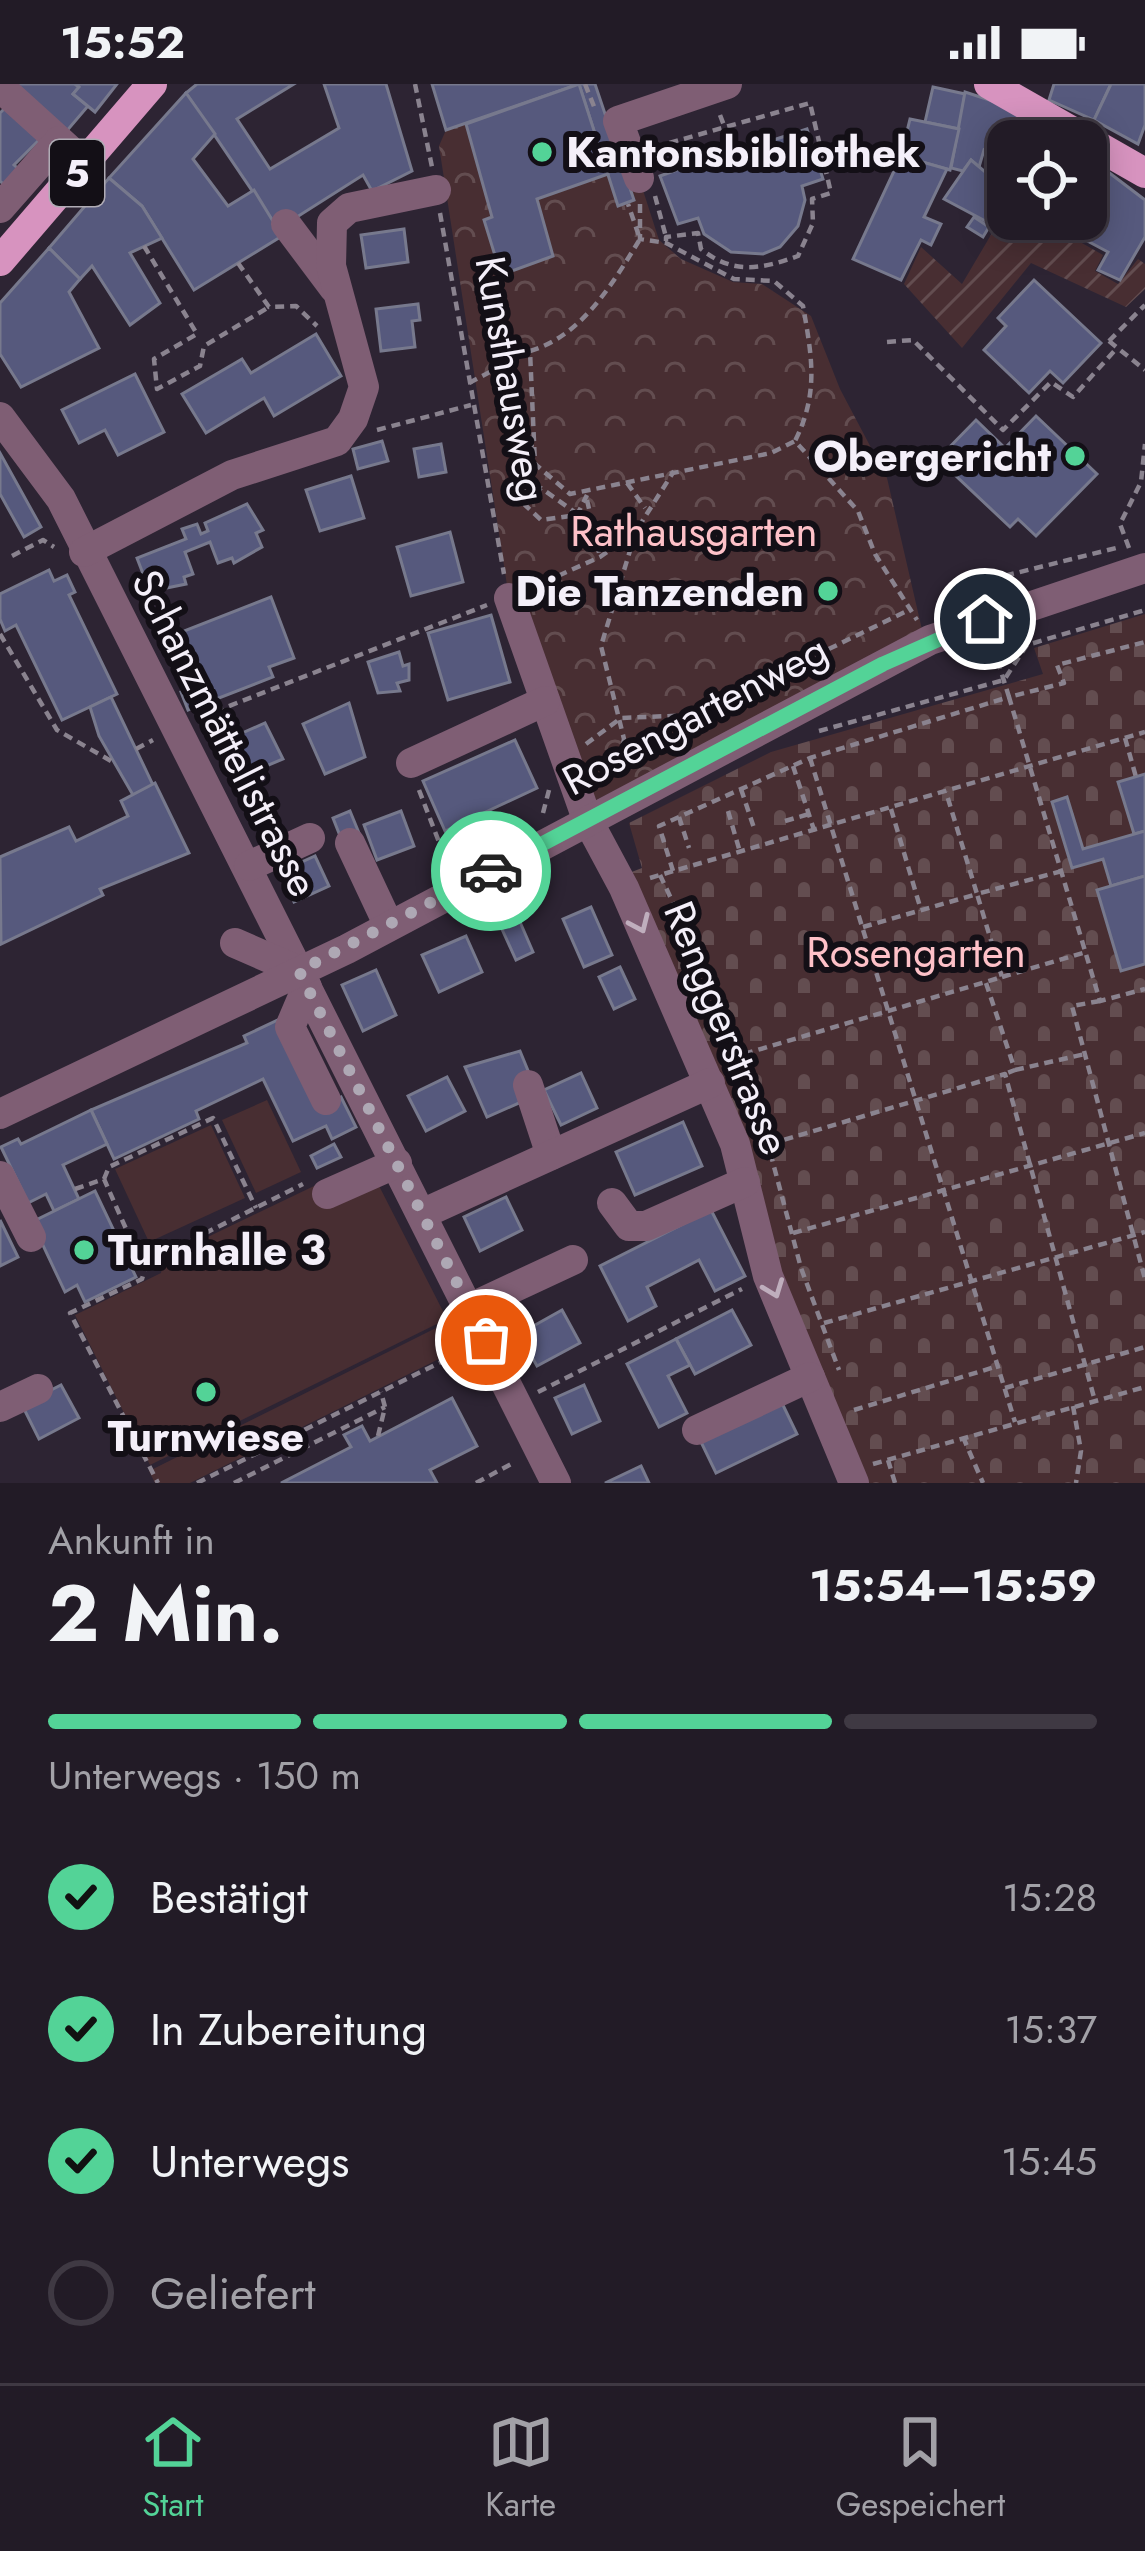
<!DOCTYPE html>
<html lang="de">
<head>
<meta charset="utf-8">
<style>
  :root { --surface:#221b26; --page:#2e2832; --text:#f1f3f6; --muted:#a2a1a7; --line:#3f3943; --accent:#53d397 }
  body { margin:0; font-family:Jost,sans-serif; background:var(--page); color:var(--text); height:100vh; display:flex; flex-direction:column; font-size:45px; white-space:nowrap }
  * { box-sizing:border-box; margin:0 }
  p { font-size:39px; color:var(--muted) }
  .icon { flex:none; width:66px; height:66px; fill:none; stroke:currentColor; stroke-width:2; stroke-linecap:round; stroke-linejoin:round }
  .map { position:relative; height:1399px; overflow:hidden }
  .panel { display:flex; flex-direction:column; background:var(--surface); flex:1 }
  .panel>* { flex:none }
  .tools { position:absolute; left:987px; top:36px; display:grid; gap:24px }
  .tools a { display:grid; place-items:center; width:120px; height:120px; border-radius:24px; background:var(--surface); box-shadow:0 6px 30px #0003,0 0 0 3px var(--line); font-size:60px }
  .pin { position:absolute; display:grid; place-items:center; width:102px; height:102px; color:#fff; margin:-51px; border:6px solid #fff; border-radius:50%; box-shadow:0 3px 12px #0007 }
  .courier { position:absolute; display:grid; place-items:center; width:120px; height:120px; margin:-60px; border:9px solid #53d397; border-radius:50%; background:#fff; color:#222; box-shadow:0 3px 15px #0007 }
  .headline em { font-style:normal; font-weight:700 }
  .headline div { display:flex; flex-direction:column-reverse }
  .headline { display:flex; align-items:center; justify-content:space-between; height:204px; padding:0 48px }
  h1 { font-size:78px; font-weight:700; line-height:90px }
  .bar { display:grid; grid-template-columns:repeat(4,1fr); gap:18px 12px; align-content:center; height:144px; padding:0 48px }
  .bar i { height:15px; border-radius:9px; background:var(--line) }
  .bar .on { background:var(--accent) }
  .bar p { grid-column:span 4 }
  ol { padding:0 48px; list-style:none }
  li { display:flex; align-items:center; gap:36px; height:132px }
  li p { margin-inline-start:auto }
  li .icon { padding:12px; border-radius:50%; background:var(--accent); color:#111; stroke-width:4 }
  li:last-child { color:var(--muted) }
  li i { width:66px; height:66px; border:6px solid var(--line); border-radius:50% }
  .status { display:flex; justify-content:space-between; align-items:center; height:84px; padding:0 60px; background:var(--surface); direction:ltr }
  .status svg { height:33px; fill:currentColor }
  .menu { display:flex; justify-content:space-around; align-items:center; height:168px; border-top:3px solid var(--line); background:var(--surface); font-size:33px; color:var(--muted) }
  .menu a { display:grid; justify-items:center; gap:6px }
  .menu .on { color:var(--accent) }
  .map>svg:first-child { display:block }
  .cemetery { fill:url(#cemetery-stones) }
  .park { fill:url(#park-crowns) }
  .garden { fill:url(#garden-furrows) }
  .pitch { fill:#482e32 }
  .building { fill:#56597d; stroke:#77798d; stroke-width:3 }
  .lines { fill:none; stroke-linecap:round; stroke-linejoin:round }
  .path { stroke:#8a838f; stroke-width:4.5; stroke-dasharray:9 6; stroke-linecap:butt }
  .minor { stroke:#7f5e74; stroke-width:30 }
  .major { stroke:#d793bf; stroke-width:30 }
  .oneway { stroke:#bfaebd }
  .done { stroke:#aea8b4; stroke-width:12; stroke-dasharray:0 21.6 }
  .route { stroke:#53d397; stroke-width:15 }
  .poi-dot { fill:#53d397; stroke:#130f16; stroke-width:4.5 }
  .labels { text-anchor:middle; dominant-baseline:central; stroke-width:12; stroke-linejoin:round; paint-order:stroke }
  .shield { fill:#130f16; stroke:#b0acb5; stroke-width:3 }
  .shield-label { font-size:39px; font-weight:bold; fill:#f4eff9 }
  .poi-label { font-size:42px; font-weight:bold; fill:#f4eff9; stroke:#130f16; text-anchor:start }
  .street-label { font-size:42px; fill:#f4eff9; stroke:#130f16 }
  .park-label { font-size:42px; fill:#fec1c8; stroke:#130f16 }
</style>
</head>
<body>
<div class="status"><b>15:52</b><svg viewBox="0 0 49 12"><path d="M0 12V9h3v3zM5 12V6h3v6zM10 12V3h3v9zM15 12V0h3v12zM26 1h20v11H26zM47 4h2v5h-2z"/></svg></div>
<div class="map">
<svg width="1145" height="1399" viewBox="0 0 1145 1399">
  <defs>
    <pattern id="cemetery-stones" width="16" height="16" patternUnits="userSpaceOnUse" patternTransform="scale(3)"><rect width="16" height="16" fill="#482e32"/><path d="M2 7V4a2 2 0 0 1 4 0v3zM10 15v-3a2 2 0 0 1 4 0v3z" fill="#634d50"/></pattern>
    <pattern id="park-crowns" width="20" height="18" patternUnits="userSpaceOnUse" patternTransform="scale(3)"><rect width="20" height="18" fill="#482e32"/><path d="M2 6a3 3 0 1 1 6 0M12 15a3 3 0 1 1 6 0" fill="none" stroke="#634d50"/></pattern>
    <pattern id="garden-furrows" width="10" height="10" patternUnits="userSpaceOnUse" patternTransform="scale(3)"><rect width="10" height="10" fill="#482e32"/><path d="M-1 1l2-2M0 10L10 0M9 11l2-2" fill="none" stroke="#634d50"/></pattern>
  </defs>
  <rect width="100%" height="100%" fill="#2d2433"/>
  <!-- cemetery -->
  <path class="cemetery" d="M1145,530v869h-285l-231,-610 13,-5 -13,-45 142,-71 272,-78 -9,-26z"/>
  <!-- park -->
  <path class="park" d="M466,40l26,93 -8,3 124,-46 31,4 20,62 22,19 52,23 29,2 49,32 29,73 47,89 36,156 -335,170 -79,-206 -70,-452 7,-16z"/>
  <!-- garden -->
  <path class="garden" d="M1008,122v13l54,1 4,14 37,21 -8,16 23,13 20,-25 7,5v25l-19,18 -95,-44 -69,85 -58,-64 17,-37 41,37z"/>
  <!-- pitch -->
  <g class="pitch">
    <path d="M267,1016l34,72 -45,21 -34,-73z"/>
    <path d="M211,1041l34,73 -96,44 -34,-73z"/>
    <path d="M375,1094l72,141 -297,146 -75,-150 86,-42 3,-15 150,-72 7,15z"/>
    <path d="M448,1238l13,26 -271,135h-35l-6,-12z"/>
  </g>
  <!-- building -->
  <g class="building">
    <path d="M5,0h70l4,3 -6,7 15,12 -23,27z"/>
    <path d="M75,0h42l-22,28 -22,-18 6,-7z"/>
    <path d="M197,0h97l-57,35 33,50 69,-41 -15,-44h62l26,87 -40,20 -9,-16 -85,54 -92,-136z"/>
    <path d="M432,0h163l39,116 -16,6 -39,-122 -133,46z"/>
    <path d="M579,0l29,90 -71,25 16,57 -52,19 -17,-55 8,-3 -26,-93z"/>
    <path d="M1054,0h57l-17,36 -45,-20z"/>
    <path d="M1111,0h34v41l-7,19 -44,-24z"/>
    <path d="M933,3l32,7 -6,35 -34,-7z"/>
    <path d="M965,8l46,15 24,16 -9,18h-18v21l-24,-12 -5,17 -8,-7 -8,11 -12,-3z"/>
    <path d="M186,9l29,41 -22,25 35,47 26,-16 28,46 -88,54 -52,-84 -33,-28z"/>
    <path d="M8,21l34,32 -28,28 9,8 -14,16 -9,-8v-68z"/>
    <path d="M910,35l49,10 -9,41 -49,-14z"/>
    <path d="M1035,39l26,18h-35z"/>
    <path d="M807,45l16,50 -21,7 3,14 -7,26 -18,21 -17,7 -32,-2 -27,-18 -6,-16 -20,6 -18,-48 100,-36 1,4z"/>
    <path d="M901,72l46,13 -23,48 17,7 -10,21 -10,-5 -20,40 -48,-21z"/>
    <path d="M996,75l8,2 -14,13 18,8v14l-17,28 -47,-25 27,-39 13,11z"/>
    <path d="M1099,81l46,35v37l-25,43 -22,-10 10,-18 -41,-22 5,-11h14v-28z"/>
    <path d="M109,94l33,28 20,32 -32,15 30,50 -30,22 -38,-59 -12,13 -31,-31z"/>
    <path d="M974,133l15,10 -6,10 -16,-10z"/>
    <path d="M404,145l4,33 -42,6 -5,-33z"/>
    <path d="M49,164l31,31 -11,13 30,56 -78,39 -21,-33v-51z"/>
    <path d="M1034,196l67,63 -38,40 -13,-12 -21,22 -45,-43 22,-24 -8,-8z"/>
    <path d="M418,220l2,16 -8,1 3,26 -34,4 -5,-42z"/>
    <path d="M316,250l25,42 -67,40 -10,-18 -58,35 -24,-39 60,-35 9,14z"/>
    <path d="M135,290l29,58 -46,23 -13,-25 -26,13 -17,-33z"/>
    <path d="M1036,332l61,58 -61,62 -18,-17 -8,8 -72,-68 38,-39 29,28z"/>
    <path d="M382,357l6,20 -30,8 -5,-20z"/>
    <path d="M441,360l5,28 -27,5 -5,-28z"/>
    <path d="M0,369l41,74 -17,10 -24,-43z"/>
    <path d="M351,392l13,42 -44,13 -14,-41z"/>
    <path d="M247,420l16,26 -7,3 6,14 -28,16 -2,-5 -14,5 -8,-21 -25,10 8,22 -9,3 2,7 -49,10 -4,-10 12,-5 -8,-21 49,-19 -4,-10 15,-5 4,10 7,-3 -3,-8z"/>
    <path d="M450,448l13,50 -52,14 -14,-49z"/>
    <path d="M49,486l5,11 13,-6 8,17 -6,3 48,99 -55,26 -46,-95 -11,6 -5,-12v-25z"/>
    <path d="M271,513l23,61 -25,9 4,10 -85,33 -7,-18 6,-2 -21,-52z"/>
    <path d="M491,531l19,67 -62,18 -20,-67z"/>
    <path d="M399,568l4,14 6,-2v16l-12,3 3,8 -22,2 -10,-31z"/>
    <path d="M111,613l42,88 -20,10 -34,-59 -9,-29z"/>
    <path d="M349,619l16,54 -40,17 -22,-50z"/>
    <path d="M265,639l18,36 -36,15 -16,-36z"/>
    <path d="M515,656l22,48 -92,43 -22,-50z"/>
    <path d="M1145,690v57l-11,3 -16,-52z"/>
    <path d="M155,699l34,70 -89,36 3,6 -102,49 -1,-87 69,-30 7,14 52,-25 -7,-15z"/>
    <path d="M1067,713l16,52 62,-18v45l-34,10 -8,-27 -31,9 -20,-66z"/>
    <path d="M350,727l9,22 -17,8 -9,-23z"/>
    <path d="M401,727l13,35 -37,14 -13,-35z"/>
    <path d="M315,772l14,30 -35,16 -14,-30z"/>
    <path d="M1145,792v88l-24,7 -24,-81z"/>
    <path d="M591,823l21,48 -28,12 -21,-48z"/>
    <path d="M514,824l19,44 -17,8 -20,-44z"/>
    <path d="M466,852l16,36 -43,20 -17,-37z"/>
    <path d="M620,883l15,32 -21,10 -15,-32z"/>
    <path d="M376,886l20,45 -33,16 -21,-46z"/>
    <path d="M282,934l42,87 17,-8 15,30 -24,12 -6,-13 -33,15 -30,-62 -67,32 3,8 -85,40 -23,-49 156,-67 -3,-7z"/>
    <path d="M520,967l11,27 -5,22 -39,17 -22,-50z"/>
    <path d="M581,989l16,35 -36,17 -17,-35z"/>
    <path d="M447,993l18,34 -39,20 -18,-35z"/>
    <path d="M91,1026l16,34 -44,21 16,34 -25,12 -8,-17 -18,9 -27,-56 17,-8 3,5z"/>
    <path d="M683,1038l19,44 -67,29 -19,-43z"/>
    <path d="M334,1060l7,13 -24,11 -6,-12z"/>
    <path d="M95,1107l41,86 -51,25 -8,-17 -12,7 -33,-70z"/>
    <path d="M506,1113l16,33 -42,21 -16,-34z"/>
    <path d="M711,1126l34,66 -30,15 -16,-31 -52,27 9,19 -28,15 -28,-55z"/>
    <path d="M0,1136l18,37 -18,9z"/>
    <path d="M562,1226l18,33 -43,23 -18,-32z"/>
    <path d="M732,1226l19,35 -56,29 -19,-35z"/>
    <path d="M676,1255l14,26 -22,11 19,37 -28,14 -32,-63z"/>
    <path d="M61,1301l18,33 -40,21 -17,-34z"/>
    <path d="M584,1301l16,36 -28,13 -17,-36z"/>
    <path d="M452,1314l25,48 -47,24 7,13h-156l70,-36 -7,-12 18,-9 8,15z"/>
    <path d="M781,1317l16,33 -81,39 -16,-33z"/>
    <path d="M641,1382l8,17h-44z"/>
  </g>
  <g class="lines">
    <!-- path -->
    <g class="path">
      <path d="M415,0l17,83"/>
      <path d="M585,0l10,25"/>
      <path d="M720,31l13,34"/>
      <path d="M655,63l155,-44 21,90 -19,6 1,24 -15,33c-36,13 -65,19 -97,-7l-3,-16 -32,4v6"/>
      <path d="M655,112l11,41"/>
      <path d="M640,120v35l26,4 68,36 40,2 29,25c9,51 16,87 -8,135l63,70 17,43 42,66"/>
      <path d="M440,129l64,361"/>
      <path d="M144,162l53,88 -43,25 3,30 43,-23 4,-20 65,-39"/>
      <path d="M238,179l31,44 27,-1 21,20"/>
      <path d="M1109,257l36,-36"/>
      <path d="M1109,257l36,29"/>
      <path d="M887,258l26,-2 90,90 48,-48 22,15 43,-48"/>
      <path d="M530,267c52,-15 83,-68 110,-112l-12,-35"/>
      <path d="M469,299l61,-32 5,113 35,30 201,-41 24,-12"/>
      <path d="M377,346l94,-25"/>
      <path d="M532,360l-10,34 3,27 16,15 36,-5 10,-20"/>
      <path d="M627,399l18,25"/>
      <path d="M587,416l13,57"/>
      <path d="M525,421l16,-17 35,25"/>
      <path d="M1129,464l-9,-24 21,-42 4,-38"/>
      <path d="M12,472l31,-16 11,7"/>
      <path d="M531,504l69,-31 36,-26"/>
      <path d="M983,510l13,-16 120,-30"/>
      <path d="M0,550l57,96 54,31"/>
      <path d="M993,562l16,51 55,-14 -7,-18 88,-23"/>
      <path d="M201,633l286,-112"/>
      <path d="M819,647l185,-51 23,-35 118,-35"/>
      <path d="M1125,654l11,39"/>
      <path d="M586,660l35,-26 99,-4 39,-31 150,-73"/>
      <path d="M136,665l17,-9"/>
      <path d="M810,674l205,664"/>
      <path d="M793,682l22,67"/>
      <path d="M618,689l6,-34 -23,-93 35,-115 38,-60"/>
      <path d="M741,705l13,39"/>
      <path d="M419,706l30,78"/>
      <path d="M891,725l30,101"/>
      <path d="M728,727l12,41"/>
      <path d="M543,729l6,-23"/>
      <path d="M679,733l10,31"/>
      <path d="M785,737l24,-7"/>
      <path d="M443,759l28,-14 21,10"/>
      <path d="M673,787l-14,-45 151,-68 199,-61 91,304 45,-12"/>
      <path d="M660,791l84,179 57,214 38,102"/>
      <path d="M650,794l495,-146"/>
      <path d="M863,843l114,-33 -31,-102"/>
      <path d="M1002,893l84,-25"/>
      <path d="M986,899l29,87 -10,4"/>
      <path d="M1100,917l-28,5 73,273"/>
      <path d="M744,970l258,-77 -25,-83 85,-23"/>
      <path d="M1015,986l70,-16"/>
      <path d="M770,1060l235,-70 90,327"/>
      <path d="M104,1095l5,-12 104,-49 43,90"/>
      <path d="M75,1105l29,-10 38,86 161,-81"/>
      <path d="M793,1149l352,-100"/>
      <path d="M147,1178l-5,17 -72,34 88,170"/>
      <path d="M824,1239l321,-91"/>
      <path d="M1005,1304l140,-41"/>
      <path d="M538,1308l204,-103"/>
      <path d="M1073,1322l8,45 -5,32"/>
      <path d="M854,1326l144,-44"/>
      <path d="M378,1352l7,-29 -4,-15"/>
      <path d="M963,1353l20,46"/>
      <path d="M888,1376l7,23"/>
      <path d="M873,1380l272,-77"/>
      <path d="M197,1399l264,-131"/>
      <path d="M234,1399l151,-76"/>
      <path d="M476,1399l37,-20"/>
    </g>
    <!-- minor -->
    <g class="minor">
      <path d="M0,3l85,77"/>
      <path d="M639,94l-21,-57 109,-37"/>
      <path d="M0,124l59,-67"/>
      <path d="M286,140l48,64"/>
      <path d="M0,333l61,82 495,984"/>
      <path d="M84,468l148,-77 105,-34 16,-22 11,-32 -33,-121 1,-43 17,-15 87,-18"/>
      <path d="M509,514l78,221 37,69 111,256 33,132 86,207"/>
      <path d="M411,679l134,-62"/>
      <path d="M350,759l39,83"/>
      <path d="M249,782l61,-28"/>
      <path d="M235,859l64,28"/>
      <path d="M307,903l-17,40 36,73"/>
      <path d="M528,1001l23,70"/>
      <path d="M0,1030l347,-165 583,-309 215,-72"/>
      <path d="M0,1092l31,61"/>
      <path d="M327,1110l70,-31"/>
      <path d="M612,1119l17,23h17l99,-44"/>
      <path d="M422,1130l288,-131"/>
      <path d="M470,1224l103,-48"/>
      <path d="M0,1323l38,-18"/>
      <path d="M697,1346l113,-53"/>
    </g>
    <!-- major -->
    <g class="major">
      <path d="M989,0l156,89"/>
      <path d="M0,177l152,-177"/>
    </g>
  </g>
  <!-- one-way arrows -->
  <defs><path id="oneway-chevron" d="M-2-3.5L2.5 0L-2 3.5" fill="none" stroke-width="1.6" stroke-linecap="round" stroke-linejoin="round" transform="scale(3)"/></defs>
  <g class="oneway">
    <use href="#oneway-chevron" transform="translate(640 840) rotate(66)"/>
    <use href="#oneway-chevron" transform="translate(774 1205) rotate(69)"/>
  </g>
  <g class="lines">
    <!-- done -->
    <path class="done" d="M486,1256l-187,-369 192,-100"/>
    <!-- route -->
    <path class="route" d="M491,787l392,-207 102,-45"/>
  </g>
  <!-- markers -->
  <g class="poi-dot">
    <circle cx="542" cy="68" r="12"/>
    <circle cx="1075" cy="372" r="12"/>
    <circle cx="828" cy="507" r="12"/>
    <circle cx="84" cy="1166" r="12"/>
    <circle cx="206" cy="1308" r="12"/>
  </g>
  <g class="labels">
    <!-- shield labels -->
    <rect class="shield" x="50" y="56" width="54" height="66" rx="9"/>
    <g class="shield-label">
      <text x="77" y="89">5</text>
    </g>
    <!-- poi labels -->
    <g class="poi-label">
      <text x="566" y="68">Kantonsbibliothek</text>
      <text x="1051" y="372" text-anchor="end">Obergericht</text>
      <text x="804" y="507" text-anchor="end">Die Tanzenden</text>
      <text x="108" y="1166">Turnhalle 3</text>
      <text x="206" y="1352" text-anchor="middle">Turnwiese</text>
    </g>
    <!-- street labels -->
    <g class="street-label">
      <text transform="translate(511 295) rotate(80)">Kunsthausweg</text>
      <text transform="translate(695 631) rotate(-28)">Rosengartenweg</text>
      <text transform="translate(225 649) rotate(63)">Schanzmättelistrasse</text>
      <text transform="translate(727 944) rotate(68)">Renggerstrasse</text>
    </g>
    <!-- park labels -->
    <g class="park-label">
      <text x="694" y="447">Rathausgarten</text>
      <text x="916" y="868">Rosengarten</text>
    </g>
  </g>
</svg>
<div class="tools">
<a><svg class="icon" aria-label="locate" viewBox="0 0 24 24"><circle cx="12" cy="12" r="6"/><path d="M12 2v4M12 18v4M2 12h4M18 12h4"/></svg></a>
</div>
<div class="pin" style="left:486px;top:1256px;background:#ea580c"><svg class="icon" aria-label="bag" viewBox="0 0 24 24"><path d="M5 8h14l-1 12H6zM9 8a3 3 0 0 1 6 0"/></svg></div>
<div class="pin" style="left:985px;top:535px;background:#1f2937"><svg class="icon" aria-label="home" viewBox="0 0 24 24"><path d="M3 11l9-7 9 7M6 9v11h12V9"/></svg></div>
<div class="courier" style="left:491px;top:787px"><svg class="icon" aria-label="car" viewBox="0 0 24 24"><path d="M5 17H2v-5l4-1 3-4h7l3 4 3 1v5h-3M9 17h6M6 11h13"/><circle cx="7" cy="17" r="2"/><circle cx="17" cy="17" r="2"/></svg></div>
</div>
<section class="panel">
<div class="headline"><div><h1>2 Min.</h1><p>Ankunft in</p></div><em>15:54–15:59</em></div>
<div class="bar"><i class="on"></i><i class="on"></i><i class="on"></i><i></i><p>Unterwegs · 150 m</p></div>
<ol>
<li><svg class="icon" aria-label="check" viewBox="0 0 24 24"><path d="M5 12l5 5 9-10"/></svg>Bestätigt<p>15:28</p></li>
<li><svg class="icon" aria-label="check" viewBox="0 0 24 24"><path d="M5 12l5 5 9-10"/></svg>In Zubereitung<p>15:37</p></li>
<li><svg class="icon" aria-label="check" viewBox="0 0 24 24"><path d="M5 12l5 5 9-10"/></svg>Unterwegs<p>15:45</p></li>
<li><i></i>Geliefert</li>
</ol>
</section>
<nav class="menu">
<a class="on"><svg class="icon" aria-label="home" viewBox="0 0 24 24"><path d="M3 11l9-7 9 7M6 9v11h12V9"/></svg>Start</a>
<a><svg class="icon" aria-label="map" viewBox="0 0 24 24"><path d="M3 6l6-2 6 2 6-2v14l-6 2-6-2-6 2zM9 4v14M15 6v14"/></svg>Karte</a>
<a><svg class="icon" aria-label="saved" viewBox="0 0 24 24"><path d="M7 4h10v16l-5-4-5 4z"/></svg>Gespeichert</a>
</nav>
</body>
</html>
